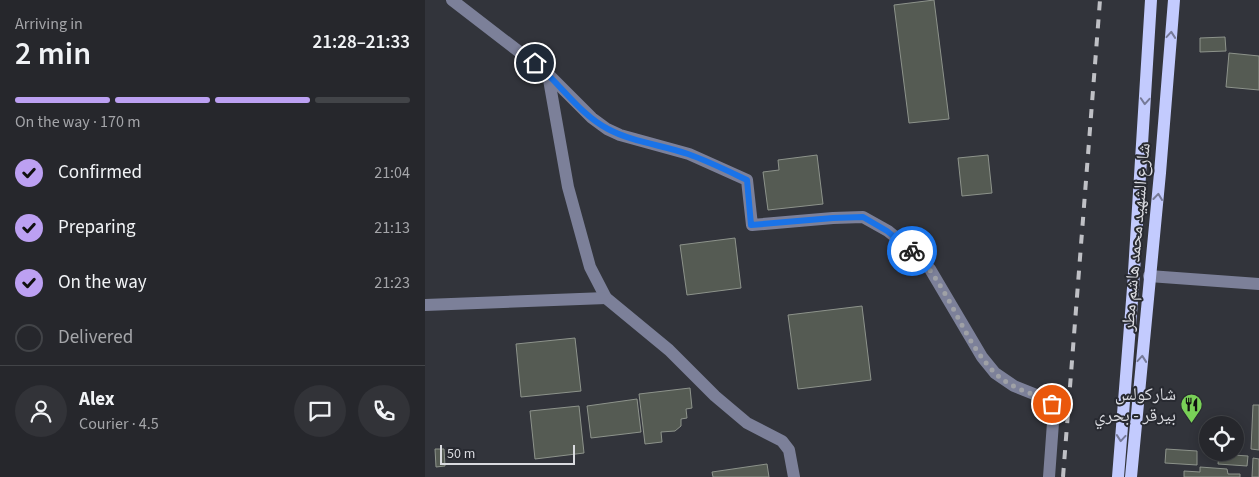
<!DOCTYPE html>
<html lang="en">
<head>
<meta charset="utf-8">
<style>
  :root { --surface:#26272c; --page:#323338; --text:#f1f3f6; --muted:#a4a5a9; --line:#424448; --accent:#bca0f2 }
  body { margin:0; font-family:"Source Sans 3","Noto Naskh Arabic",sans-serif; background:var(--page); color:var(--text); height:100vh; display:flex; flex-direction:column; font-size:19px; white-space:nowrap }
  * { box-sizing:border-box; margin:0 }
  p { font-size:16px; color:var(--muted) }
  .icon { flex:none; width:28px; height:28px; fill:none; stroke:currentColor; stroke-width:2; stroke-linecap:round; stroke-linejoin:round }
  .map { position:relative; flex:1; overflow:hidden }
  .side { display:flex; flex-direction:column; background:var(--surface); width:425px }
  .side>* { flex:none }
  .controls { position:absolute; left:774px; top:416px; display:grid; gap:10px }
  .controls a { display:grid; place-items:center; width:45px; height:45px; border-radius:50%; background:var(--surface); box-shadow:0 2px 12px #0003,0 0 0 1px var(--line); font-size:25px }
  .scale { position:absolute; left:15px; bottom:12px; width:135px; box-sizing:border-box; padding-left:5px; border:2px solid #dadbe0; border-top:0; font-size:14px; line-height:18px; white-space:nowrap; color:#dadbe0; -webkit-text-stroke:4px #282a31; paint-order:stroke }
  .pin { position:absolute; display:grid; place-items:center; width:42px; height:42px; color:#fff; margin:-21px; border:2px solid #fff; border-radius:50%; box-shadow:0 1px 5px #0007 }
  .courier { position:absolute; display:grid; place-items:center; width:50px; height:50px; margin:-25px; border:4px solid #1a73e8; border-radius:50%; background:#fff; color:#222; box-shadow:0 1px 6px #0007 }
  .headline em { font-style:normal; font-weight:600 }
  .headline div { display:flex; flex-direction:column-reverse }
  .headline { display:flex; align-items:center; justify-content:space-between; height:85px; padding:0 15px }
  h1 { font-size:32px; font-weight:600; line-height:38px }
  .bar { display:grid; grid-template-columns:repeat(4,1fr); gap:8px 5px; align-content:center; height:60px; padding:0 15px }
  .bar i { height:6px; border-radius:4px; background:var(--line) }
  .bar .on { background:var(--accent) }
  .bar p { grid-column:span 4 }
  .line { display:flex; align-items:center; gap:12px; padding:0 15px; border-top:1px solid var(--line) }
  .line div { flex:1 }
  .round { display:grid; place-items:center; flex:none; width:52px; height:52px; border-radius:26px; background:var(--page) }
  ol { padding:0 15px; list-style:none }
  li { display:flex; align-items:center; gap:15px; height:55px }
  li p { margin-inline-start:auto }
  li .icon { padding:5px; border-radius:50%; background:var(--accent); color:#111; stroke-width:4 }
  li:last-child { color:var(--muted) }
  li i { width:28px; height:28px; border:2px solid var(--line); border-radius:50% }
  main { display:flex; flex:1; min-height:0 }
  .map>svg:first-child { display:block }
  .building { fill:#555b53; stroke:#8d938b }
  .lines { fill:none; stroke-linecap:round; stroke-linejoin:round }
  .minor { stroke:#7c8099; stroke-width:12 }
  .major { stroke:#c3cbfe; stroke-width:12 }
  .rail { stroke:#bfc0c5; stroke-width:4; stroke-dasharray:9 9; stroke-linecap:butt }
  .oneway { stroke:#767a98 }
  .done { stroke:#9fa1a6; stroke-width:5; stroke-dasharray:0 9 }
  .route { stroke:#1a73e8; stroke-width:6 }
  .labels { text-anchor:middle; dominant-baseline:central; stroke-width:4; stroke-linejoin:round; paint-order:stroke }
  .street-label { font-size:18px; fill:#dadbe0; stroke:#282a31 }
  .poi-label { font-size:18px; fill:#dadbe0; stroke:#282a31; text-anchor:end }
</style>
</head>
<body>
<main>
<section class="side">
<div class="headline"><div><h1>2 min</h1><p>Arriving in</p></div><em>21:28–21:33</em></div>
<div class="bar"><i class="on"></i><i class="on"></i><i class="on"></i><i></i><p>On the way · 170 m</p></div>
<ol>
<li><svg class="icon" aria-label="check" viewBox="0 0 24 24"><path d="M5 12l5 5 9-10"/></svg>Confirmed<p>21:04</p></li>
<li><svg class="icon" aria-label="check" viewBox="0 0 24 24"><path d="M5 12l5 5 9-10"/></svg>Preparing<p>21:13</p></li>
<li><svg class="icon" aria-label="check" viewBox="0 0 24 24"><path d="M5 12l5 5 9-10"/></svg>On the way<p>21:23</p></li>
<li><i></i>Delivered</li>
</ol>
<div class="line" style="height:90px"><a class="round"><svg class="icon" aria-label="person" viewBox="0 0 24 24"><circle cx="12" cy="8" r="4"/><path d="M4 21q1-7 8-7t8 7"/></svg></a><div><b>Alex</b><p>Courier · 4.5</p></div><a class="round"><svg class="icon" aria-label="chat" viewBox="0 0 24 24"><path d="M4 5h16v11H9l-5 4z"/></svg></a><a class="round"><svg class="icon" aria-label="phone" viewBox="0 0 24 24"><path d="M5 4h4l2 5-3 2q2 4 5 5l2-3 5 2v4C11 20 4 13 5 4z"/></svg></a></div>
</section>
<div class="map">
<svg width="834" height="477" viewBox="0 0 834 477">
  <rect width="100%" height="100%" fill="#32343b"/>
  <!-- building -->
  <g class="building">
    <path d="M509,0l15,119 -40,4 -15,-118z"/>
    <path d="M800,37l1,14 -26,1v-14z"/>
    <path d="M804,53l30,3v34l-33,-3z"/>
    <path d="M392,155l6,49 -55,6 -5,-38 16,-2 -1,-10z"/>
    <path d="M563,155l4,38 -30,3 -4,-38z"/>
    <path d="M310,238l6,50 -54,7 -7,-50z"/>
    <path d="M437,306l9,74 -73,9 -10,-74z"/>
    <path d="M150,338l6,53 -60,6 -5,-53z"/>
    <path d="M265,388l2,20 -6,1 1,9 -6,1v7l-6,5 -14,1 1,10 -17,2 -6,-50z"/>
    <path d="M212,399l4,33 -50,6 -4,-32z"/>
    <path d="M828,405h6v45l-8,-1z"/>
    <path d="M154,406l5,47 -49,6 -5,-48z"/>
    <path d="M10,449h9l1,17 -9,1z"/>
    <path d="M741,449l31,2v14l-32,-2z"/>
    <path d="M794,454l29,2 -1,10 -29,-2z"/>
    <path d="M828,458l6,1v18h-7z"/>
    <path d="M342,464l2,13h-56l-1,-5z"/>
    <path d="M775,467l27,2 1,5h12v3h-56v-6l16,1z"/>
  </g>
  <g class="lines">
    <!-- minor -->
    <g class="minor">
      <path d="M27,0l96,74 44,44 15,11 13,6 69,19 58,26 5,45 81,-7 30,-1 25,14 26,21 16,17 52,88 13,16 19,13 35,14 5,9 -5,68"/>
      <path d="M123,74l20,113 22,80 16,31 63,52 46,46 32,27 35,18 7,9 5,27"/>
      <path d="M724,276l110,8"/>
      <path d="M0,305l181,-7"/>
    </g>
    <!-- major -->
    <g class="major">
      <path d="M693,477l15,-189 18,-288"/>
      <path d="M706,477l29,-304 14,-173"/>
    </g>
    <!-- rail -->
    <path class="rail" d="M638,477l37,-477"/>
  </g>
  <!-- one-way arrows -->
  <defs><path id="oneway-chevron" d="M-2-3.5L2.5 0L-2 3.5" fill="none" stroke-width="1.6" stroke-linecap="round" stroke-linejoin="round" transform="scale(1.25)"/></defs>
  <g class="oneway">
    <use href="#oneway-chevron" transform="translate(746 35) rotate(-85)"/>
    <use href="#oneway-chevron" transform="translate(720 101) rotate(94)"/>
    <use href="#oneway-chevron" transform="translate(733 197) rotate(-84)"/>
    <use href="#oneway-chevron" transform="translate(717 359) rotate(-85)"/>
    <use href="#oneway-chevron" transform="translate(696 438) rotate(95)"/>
  </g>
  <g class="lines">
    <!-- done -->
    <path class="done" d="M487,251c37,32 48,86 82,121 14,15 36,21 55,28l3,4"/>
    <!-- route -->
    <path class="route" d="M110,63c25,20 44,51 73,66 24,13 54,16 80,25 20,7 40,17 59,26l4,45 82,-7 30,-1 24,14 25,20"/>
  </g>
  <!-- icons -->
  <defs>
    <symbol id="restaurant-pin" viewBox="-11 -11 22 30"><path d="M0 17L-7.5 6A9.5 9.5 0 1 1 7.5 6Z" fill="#79d157" stroke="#282a31"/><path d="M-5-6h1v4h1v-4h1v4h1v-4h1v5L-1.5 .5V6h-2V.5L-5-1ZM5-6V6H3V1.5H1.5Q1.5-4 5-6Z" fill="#111"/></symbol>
  </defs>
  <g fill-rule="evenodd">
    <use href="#restaurant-pin" x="754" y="392" width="25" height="34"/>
  </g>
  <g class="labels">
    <!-- street labels -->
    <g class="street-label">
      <text transform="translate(711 237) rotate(-85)">شارع الشهيد محمد هاشم مطر</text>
    </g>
    <!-- poi labels -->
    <g class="poi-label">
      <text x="751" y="394">شاركولس<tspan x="751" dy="21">بيرقر - بحري</tspan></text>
    </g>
  </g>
</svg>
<div class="controls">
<a><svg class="icon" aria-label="locate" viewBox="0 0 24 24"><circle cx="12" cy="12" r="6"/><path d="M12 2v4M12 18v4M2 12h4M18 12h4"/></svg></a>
</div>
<div class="scale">50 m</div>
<div class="pin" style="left:627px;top:404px;background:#ea580c"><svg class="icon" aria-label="bag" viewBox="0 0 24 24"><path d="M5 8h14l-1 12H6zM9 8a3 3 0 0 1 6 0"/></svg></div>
<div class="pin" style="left:110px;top:63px;background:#1f2937"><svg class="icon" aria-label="home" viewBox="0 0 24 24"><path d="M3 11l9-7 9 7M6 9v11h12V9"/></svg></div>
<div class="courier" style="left:487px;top:251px"><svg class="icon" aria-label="bike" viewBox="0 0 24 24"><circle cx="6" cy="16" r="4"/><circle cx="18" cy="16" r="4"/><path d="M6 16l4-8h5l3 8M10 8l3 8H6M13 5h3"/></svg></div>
</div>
</main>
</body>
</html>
